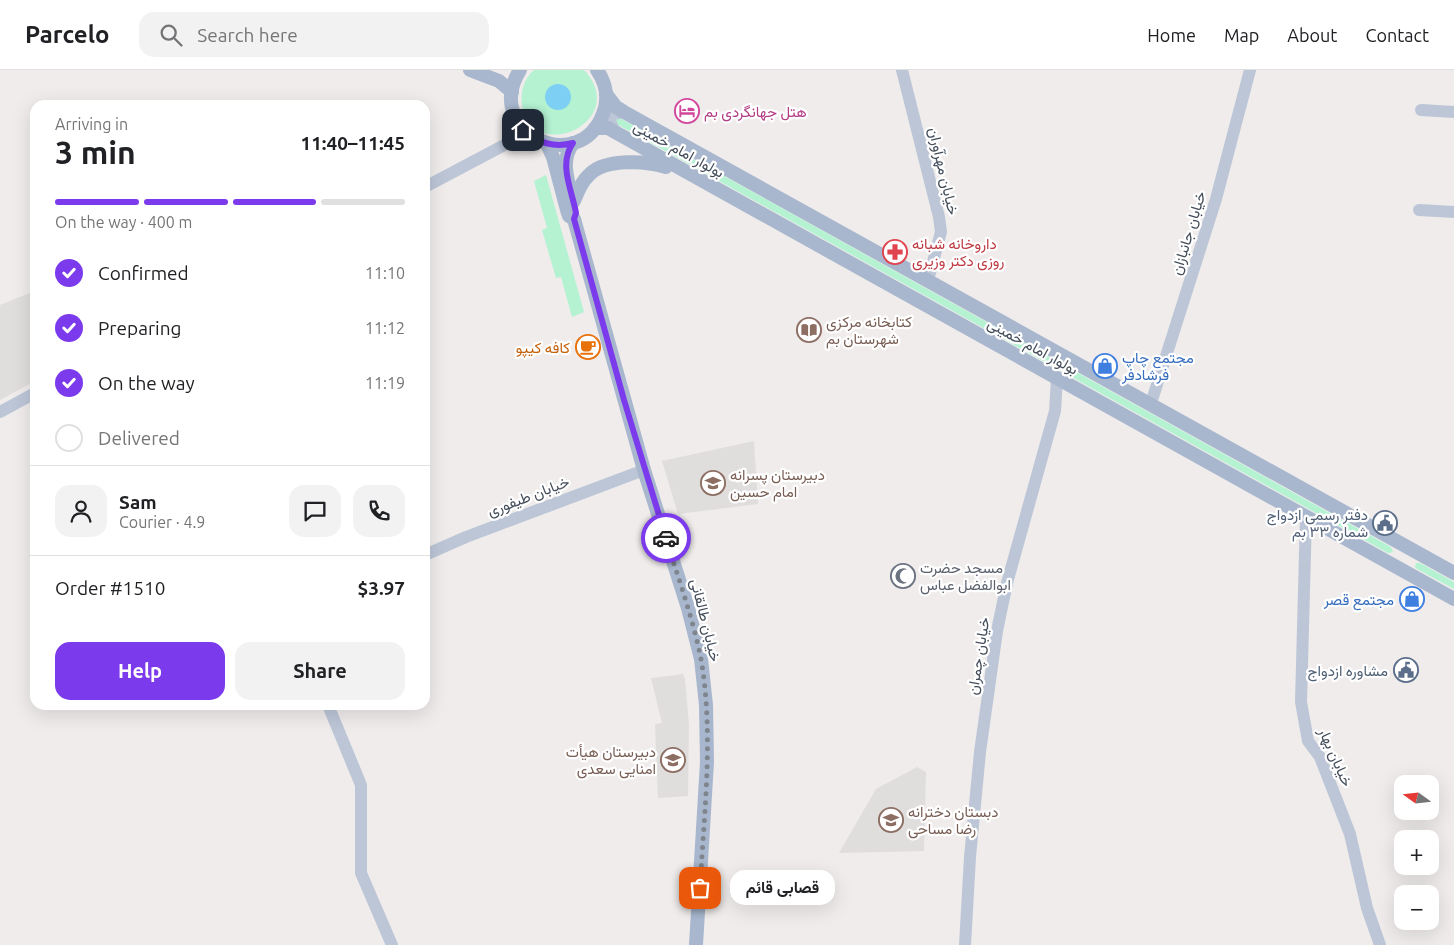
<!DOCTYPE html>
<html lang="en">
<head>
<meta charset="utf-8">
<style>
  :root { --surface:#fff; --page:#f2f2f2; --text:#202124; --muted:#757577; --line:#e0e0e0; --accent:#7c3aed }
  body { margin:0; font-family:Ubuntu,Vazirmatn,sans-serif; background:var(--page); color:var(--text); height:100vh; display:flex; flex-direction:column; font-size:19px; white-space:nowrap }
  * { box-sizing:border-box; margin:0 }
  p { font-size:16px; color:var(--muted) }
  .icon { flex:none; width:28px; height:28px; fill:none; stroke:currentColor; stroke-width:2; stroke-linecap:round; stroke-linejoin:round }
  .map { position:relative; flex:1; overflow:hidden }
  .sheet { position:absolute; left:30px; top:30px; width:400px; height:610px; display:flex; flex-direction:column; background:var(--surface); border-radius:15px; box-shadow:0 5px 20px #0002 }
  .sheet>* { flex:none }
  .needle { width:32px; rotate:285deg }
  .controls { position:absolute; left:1394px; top:705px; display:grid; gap:10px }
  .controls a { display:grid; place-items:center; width:45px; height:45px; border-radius:10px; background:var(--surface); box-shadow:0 5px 20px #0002; font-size:25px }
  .pin { position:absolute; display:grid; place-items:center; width:42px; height:42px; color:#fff; margin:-21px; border-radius:10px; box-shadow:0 2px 8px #0006 }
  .courier { position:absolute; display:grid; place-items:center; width:50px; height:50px; margin:-25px; border:4px solid #7c3aed; border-radius:50%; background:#fff; color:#222; box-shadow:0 1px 6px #0007 }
  .bubble { position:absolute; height:35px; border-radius:15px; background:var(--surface); box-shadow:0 5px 20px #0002; font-size:16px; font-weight:700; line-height:35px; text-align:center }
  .overview em { font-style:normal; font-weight:700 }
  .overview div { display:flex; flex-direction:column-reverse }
  .overview { display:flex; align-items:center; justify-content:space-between; height:85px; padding:0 25px }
  h1 { font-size:32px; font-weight:700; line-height:38px }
  .bar { display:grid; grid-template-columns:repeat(4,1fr); gap:8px 5px; align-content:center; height:60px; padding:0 25px }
  .bar i { height:6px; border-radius:4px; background:var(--line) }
  .bar .active { background:var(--accent) }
  .bar p { grid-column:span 4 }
  .line { display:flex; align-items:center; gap:12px; padding:0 25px; border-top:1px solid var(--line) }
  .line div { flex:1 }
  .round { display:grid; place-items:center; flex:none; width:52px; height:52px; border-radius:15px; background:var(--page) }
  ol { padding:0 25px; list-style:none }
  li { display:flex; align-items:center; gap:15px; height:55px }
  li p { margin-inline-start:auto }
  li .icon { padding:5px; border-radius:50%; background:var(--accent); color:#fff; stroke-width:4 }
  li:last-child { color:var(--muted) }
  li i { width:28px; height:28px; border:2px solid var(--line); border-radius:50% }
  .action { display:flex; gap:10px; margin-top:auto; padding:10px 25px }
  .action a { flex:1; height:58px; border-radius:15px; background:var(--accent); color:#fff; font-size:20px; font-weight:700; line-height:58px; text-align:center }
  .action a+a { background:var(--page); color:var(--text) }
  header { display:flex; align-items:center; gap:30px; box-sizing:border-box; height:70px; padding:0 25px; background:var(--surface); border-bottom:1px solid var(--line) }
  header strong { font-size:24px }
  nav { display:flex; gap:28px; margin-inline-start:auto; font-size:18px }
  .search { width:350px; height:45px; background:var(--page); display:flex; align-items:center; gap:12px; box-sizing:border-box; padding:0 18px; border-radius:15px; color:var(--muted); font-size:19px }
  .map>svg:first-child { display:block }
  .education { fill:#e0dddd }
  .green { fill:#b4f2d2 }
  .water { fill:#7dcff3 }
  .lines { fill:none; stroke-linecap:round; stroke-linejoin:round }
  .secondary { stroke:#bcc6d7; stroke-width:12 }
  .primary { stroke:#a8b7ce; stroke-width:14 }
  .done { stroke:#7f858d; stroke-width:5; stroke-dasharray:0 9 }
  .route { stroke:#7c3aed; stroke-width:6 }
  .labels { text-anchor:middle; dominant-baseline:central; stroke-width:4.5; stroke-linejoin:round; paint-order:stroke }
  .hotel-label { font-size:15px; fill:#b23c85; stroke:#fff; text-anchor:start }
  .street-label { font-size:15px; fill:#434d5a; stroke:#fff }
  .health-label { font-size:15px; fill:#be3a42; stroke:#fff; text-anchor:start }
  .education-label { font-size:15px; fill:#785e54; stroke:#fff; text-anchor:start }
  .food-label { font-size:15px; fill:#c56008; stroke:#fff; text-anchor:end }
  .shop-label { font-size:15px; fill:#366cbe; stroke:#fff; text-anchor:start }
  .service-label { font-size:15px; fill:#4e5e75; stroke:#fff; text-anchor:end }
  .worship-label { font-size:15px; fill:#5b616d; stroke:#fff; text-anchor:start }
</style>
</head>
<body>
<header>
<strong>Parcelo</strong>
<div class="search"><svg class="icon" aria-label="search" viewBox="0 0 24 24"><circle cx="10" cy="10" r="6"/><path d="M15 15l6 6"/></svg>Search here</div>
<nav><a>Home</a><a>Map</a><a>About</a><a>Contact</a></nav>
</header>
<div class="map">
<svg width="1454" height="875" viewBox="0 0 1454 875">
  <rect width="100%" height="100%" fill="#efeceb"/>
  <!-- education -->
  <g class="education">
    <path d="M35,221v90l-35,19v-95z"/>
    <path d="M754,371l4,63 -80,10 -16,-53z"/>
    <path d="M683,604l2,5 4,46 -1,71 -30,2 -3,-74 7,-1 -11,-45z"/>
    <path d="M917,697l9,5 -2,79 -85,2 37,-64z"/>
  </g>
  <!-- green -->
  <g class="green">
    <path d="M534,0h50c47,50 -49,97 -62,35 -2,-13 2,-26 12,-35z"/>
    <path d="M618,47l773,430 2,5 -5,1 -773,-430z"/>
    <path d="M546,105l38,137 -12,5 -11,-40 -5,1 -14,-48 5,-2 -13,-47z"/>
    <path d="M1416,493h4l34,19v7l-37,-20 -2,-2z"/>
  </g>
  <!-- water -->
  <circle class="water" cx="558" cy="27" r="13"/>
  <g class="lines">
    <!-- secondary -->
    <g class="secondary">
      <path d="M902,0l37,147 2,15 -11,41 -4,7"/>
      <path d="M1421,40l33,2"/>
      <path d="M615,62l-5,-11 2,-7 12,-2"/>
      <path d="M425,117l102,-54"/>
      <path d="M1419,140l35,2"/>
      <path d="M1149,333l4,-6 63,-198 34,-129"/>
      <path d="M0,342l35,-19"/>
      <path d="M1306,446l-5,186 7,39 12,16 30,77 17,74 13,37"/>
      <path d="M425,485l41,-18 178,-67"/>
      <path d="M328,635l33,80v88l31,72"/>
      <path d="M965,875l5,-88 10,-105 17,-121 10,-48 48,-172 2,-33"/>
    </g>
    <!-- primary -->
    <g class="primary">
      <path d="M470,0l29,11 13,11"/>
      <path d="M520,0c-39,62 59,108 83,44 6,-15 3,-31 -6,-44"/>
      <path d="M606,24l10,13 8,5 830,461"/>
      <path d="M595,58h13l7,4 839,467"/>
      <path d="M547,74l6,13 14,53 2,6 5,3 70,251 44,138 13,51 5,46 1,57 -11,183"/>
      <path d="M570,120c-4,-17 -8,-32 3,-47"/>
      <path d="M574,131c4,-10 8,-20 16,-27 16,-16 57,-13 76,-7"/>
    </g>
  </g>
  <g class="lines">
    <!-- done -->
    <path class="done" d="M666,468c12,40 27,80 35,121 13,75 3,154 -1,229"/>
    <!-- route -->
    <path class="route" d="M523,60c14,13 32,18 50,13 -15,21 -1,47 3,70l-2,6 50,181 42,138"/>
  </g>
  <!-- icons -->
  <defs>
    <symbol id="hotel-ring" viewBox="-11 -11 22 22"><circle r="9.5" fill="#fff" stroke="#d1479c" stroke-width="1.5"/><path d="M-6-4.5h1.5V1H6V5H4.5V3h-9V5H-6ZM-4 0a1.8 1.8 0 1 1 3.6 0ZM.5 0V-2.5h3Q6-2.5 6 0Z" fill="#d1479c"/></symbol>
    <symbol id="pharmacy-ring" viewBox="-11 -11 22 22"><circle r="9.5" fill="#fff" stroke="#e0444e" stroke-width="1.5"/><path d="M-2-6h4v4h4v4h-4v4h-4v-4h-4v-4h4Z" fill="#e0444e"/></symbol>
    <symbol id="library-ring" viewBox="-11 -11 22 22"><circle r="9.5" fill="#fff" stroke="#8d6e63" stroke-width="1.5"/><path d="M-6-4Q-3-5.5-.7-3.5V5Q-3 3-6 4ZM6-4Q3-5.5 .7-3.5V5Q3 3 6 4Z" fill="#8d6e63"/></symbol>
    <symbol id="cafe-ring" viewBox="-11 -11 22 22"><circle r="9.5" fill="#fff" stroke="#e8710a" stroke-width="1.5"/><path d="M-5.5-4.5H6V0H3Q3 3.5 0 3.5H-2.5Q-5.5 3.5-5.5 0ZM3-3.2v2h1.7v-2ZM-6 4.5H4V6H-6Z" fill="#e8710a"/></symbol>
    <symbol id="shop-ring" viewBox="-11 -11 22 22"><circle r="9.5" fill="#fff" stroke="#3f7fe0" stroke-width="1.5"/><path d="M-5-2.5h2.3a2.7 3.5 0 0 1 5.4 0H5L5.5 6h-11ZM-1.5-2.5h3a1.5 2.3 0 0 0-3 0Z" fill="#3f7fe0"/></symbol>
    <symbol id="school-ring" viewBox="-11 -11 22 22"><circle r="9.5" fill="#fff" stroke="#8d6e63" stroke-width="1.5"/><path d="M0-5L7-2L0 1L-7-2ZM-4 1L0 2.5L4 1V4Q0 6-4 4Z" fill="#8d6e63"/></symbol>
    <symbol id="civic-ring" viewBox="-11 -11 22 22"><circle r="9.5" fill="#fff" stroke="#5c6f8a" stroke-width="1.5"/><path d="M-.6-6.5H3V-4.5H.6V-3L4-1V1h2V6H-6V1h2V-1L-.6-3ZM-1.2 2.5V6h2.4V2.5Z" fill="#5c6f8a"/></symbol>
    <symbol id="mosque-ring" viewBox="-11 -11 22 22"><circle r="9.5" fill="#fff" stroke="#6b7280" stroke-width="1.5"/><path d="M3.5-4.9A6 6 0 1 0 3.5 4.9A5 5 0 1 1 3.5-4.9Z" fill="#6b7280"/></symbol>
  </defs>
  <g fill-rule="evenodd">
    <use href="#hotel-ring" x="673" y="27" width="28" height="28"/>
    <use href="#pharmacy-ring" x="881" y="168" width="28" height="28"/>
    <use href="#library-ring" x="795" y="246" width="28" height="28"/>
    <use href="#cafe-ring" x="574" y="263" width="28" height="28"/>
    <use href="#shop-ring" x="1091" y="282" width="28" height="28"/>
    <use href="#school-ring" x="699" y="399" width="28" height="28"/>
    <use href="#civic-ring" x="1371" y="439" width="28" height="28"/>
    <use href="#mosque-ring" x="889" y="492" width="28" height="28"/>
    <use href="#shop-ring" x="1398" y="515" width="28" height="28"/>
    <use href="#civic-ring" x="1392" y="586" width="28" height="28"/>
    <use href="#school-ring" x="659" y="676" width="28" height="28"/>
    <use href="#school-ring" x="877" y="736" width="28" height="28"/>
  </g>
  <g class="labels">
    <!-- hotel labels -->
    <g class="hotel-label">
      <text x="704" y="41">هتل جهانگردی بم</text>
    </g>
    <!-- street labels -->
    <g class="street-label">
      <text transform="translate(679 79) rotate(29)">بولوار امام خمینی</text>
      <text transform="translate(944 101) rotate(77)">خیابان مهرآوران</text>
      <text transform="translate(1188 163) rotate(-73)">خیابان جانبازان</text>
      <text transform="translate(1033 276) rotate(29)">بولوار امام خمینی</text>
      <text transform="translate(528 426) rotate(-21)">خیابان طیفوری</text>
      <text transform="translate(706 550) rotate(76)">خیابان طالقانی</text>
      <text transform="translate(978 586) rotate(-81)">خیابان چمران</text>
      <text transform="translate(1336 687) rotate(66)">خیابان بهار</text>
    </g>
    <!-- health labels -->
    <g class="health-label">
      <text x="912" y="173">داروخانه شبانه<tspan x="912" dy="17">روزی دکتر وزیری</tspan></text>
    </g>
    <!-- education labels -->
    <g class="education-label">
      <text x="826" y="251">کتابخانه مرکزی<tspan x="826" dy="17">شهرستان بم</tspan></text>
      <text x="730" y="404">دبیرستان پسرانه<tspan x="730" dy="17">امام حسین</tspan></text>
      <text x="656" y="681" text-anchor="end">دبیرستان هیأت<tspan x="656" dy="17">امنایی سعدی</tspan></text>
      <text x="908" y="741">دبستان دخترانه<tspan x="908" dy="17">رضا مساحی</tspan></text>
    </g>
    <!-- food labels -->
    <g class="food-label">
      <text x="570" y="277">کافه کیپو</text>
    </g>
    <!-- shop labels -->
    <g class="shop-label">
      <text x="1122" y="287">مجتمع چاپ<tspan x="1122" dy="17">فرشادفر</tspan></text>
      <text x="1394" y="529" text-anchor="end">مجتمع قصر</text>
    </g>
    <!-- service labels -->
    <g class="service-label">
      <text x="1368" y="444">دفتر رسمی ازدواج<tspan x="1368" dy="17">شماره ۳۳ بم</tspan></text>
      <text x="1388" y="600">مشاوره ازدواج</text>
    </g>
    <!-- worship labels -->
    <g class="worship-label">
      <text x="920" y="497">مسجد حضرت<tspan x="920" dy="17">ابوالفضل عباس</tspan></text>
    </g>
  </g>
</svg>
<div class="controls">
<a><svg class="needle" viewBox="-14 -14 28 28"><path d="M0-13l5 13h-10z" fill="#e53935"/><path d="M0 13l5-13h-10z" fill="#757577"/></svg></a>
<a>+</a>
<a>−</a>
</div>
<div class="pin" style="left:700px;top:818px;background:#ea580c"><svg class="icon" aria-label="bag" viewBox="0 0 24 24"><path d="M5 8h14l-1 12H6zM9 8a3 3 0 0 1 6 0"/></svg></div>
<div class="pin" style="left:523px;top:60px;background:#1f2937"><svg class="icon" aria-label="home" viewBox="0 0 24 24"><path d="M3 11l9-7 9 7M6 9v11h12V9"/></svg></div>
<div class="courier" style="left:666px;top:468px"><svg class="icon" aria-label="car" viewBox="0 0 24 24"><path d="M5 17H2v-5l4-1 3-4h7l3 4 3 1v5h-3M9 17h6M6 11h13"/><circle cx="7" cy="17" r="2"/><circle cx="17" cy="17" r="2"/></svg></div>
<div class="bubble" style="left:730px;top:800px;width:105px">قصابی قائم</div>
<section class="sheet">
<div class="overview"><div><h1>3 min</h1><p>Arriving in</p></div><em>11:40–11:45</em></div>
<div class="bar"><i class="active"></i><i class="active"></i><i class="active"></i><i></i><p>On the way · 400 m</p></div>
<ol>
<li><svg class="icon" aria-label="check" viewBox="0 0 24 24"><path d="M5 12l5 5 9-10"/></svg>Confirmed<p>11:10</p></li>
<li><svg class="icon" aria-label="check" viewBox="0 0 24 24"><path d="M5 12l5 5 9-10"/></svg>Preparing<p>11:12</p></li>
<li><svg class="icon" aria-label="check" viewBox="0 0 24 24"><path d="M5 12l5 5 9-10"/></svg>On the way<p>11:19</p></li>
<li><i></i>Delivered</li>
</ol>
<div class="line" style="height:90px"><a class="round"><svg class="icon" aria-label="person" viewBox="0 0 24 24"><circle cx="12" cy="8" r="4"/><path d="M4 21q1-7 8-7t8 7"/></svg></a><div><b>Sam</b><p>Courier · 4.9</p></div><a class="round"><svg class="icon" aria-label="chat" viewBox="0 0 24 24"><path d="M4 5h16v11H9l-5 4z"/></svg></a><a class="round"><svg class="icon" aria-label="phone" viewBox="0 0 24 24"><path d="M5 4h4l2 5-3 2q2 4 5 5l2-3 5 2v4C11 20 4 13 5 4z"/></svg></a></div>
<div class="line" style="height:65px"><div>Order #1510</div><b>$3.97</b></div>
<div class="action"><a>Help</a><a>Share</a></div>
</section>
</div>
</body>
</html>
